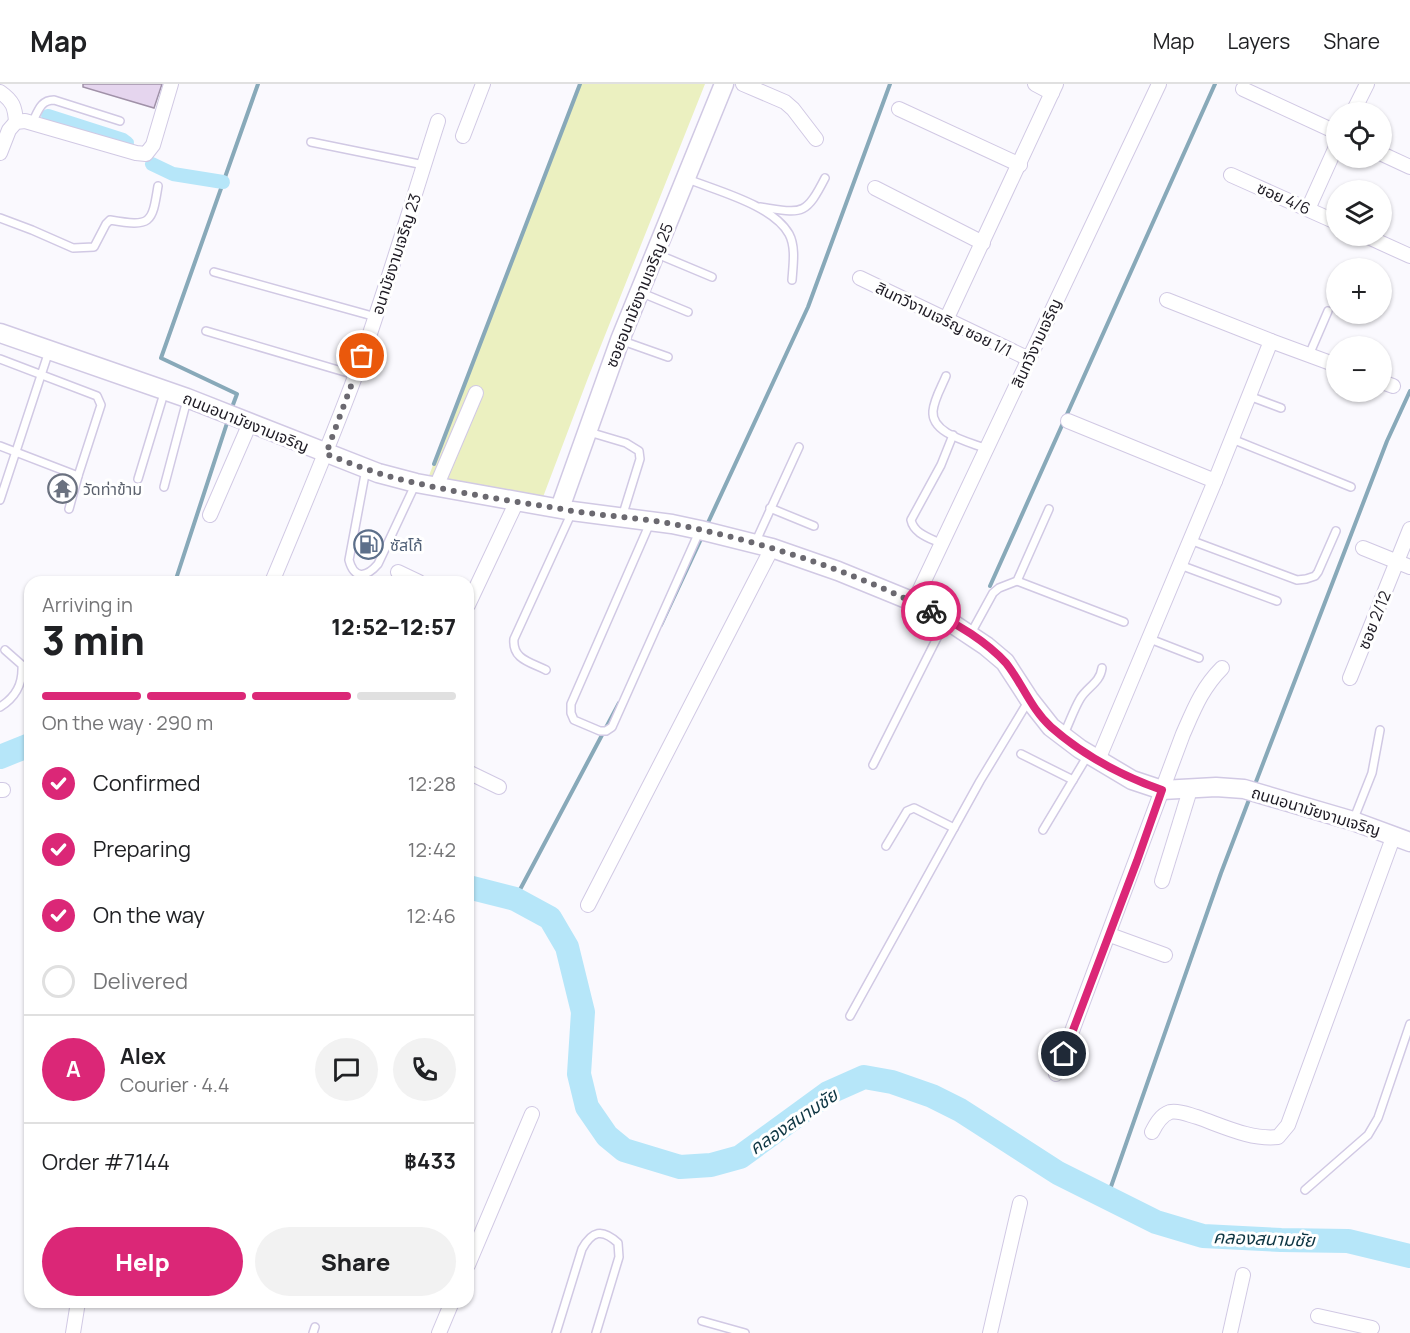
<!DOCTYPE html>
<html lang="en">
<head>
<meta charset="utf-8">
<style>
  :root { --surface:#fff; --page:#f2f2f2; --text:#202124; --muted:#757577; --line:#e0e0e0; --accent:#db2777 }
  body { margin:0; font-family:Manrope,"Noto Sans Thai",sans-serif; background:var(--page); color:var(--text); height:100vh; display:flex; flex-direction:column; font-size:22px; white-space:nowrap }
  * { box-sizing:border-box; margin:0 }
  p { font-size:20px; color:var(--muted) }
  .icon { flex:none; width:33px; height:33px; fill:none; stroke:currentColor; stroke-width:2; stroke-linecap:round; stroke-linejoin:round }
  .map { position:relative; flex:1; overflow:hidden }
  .panel { position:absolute; left:24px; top:492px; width:450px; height:732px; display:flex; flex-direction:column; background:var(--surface); border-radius:18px; box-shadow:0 2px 4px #0004 }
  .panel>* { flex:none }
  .controls { position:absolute; left:1326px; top:18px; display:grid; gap:12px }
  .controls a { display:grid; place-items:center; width:66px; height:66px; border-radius:50%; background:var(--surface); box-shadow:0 2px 4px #0004; font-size:30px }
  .pin { position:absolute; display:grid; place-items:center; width:51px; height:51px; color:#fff; margin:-26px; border:3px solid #fff; border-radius:50%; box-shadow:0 2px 6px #0007 }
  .courier { position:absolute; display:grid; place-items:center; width:60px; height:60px; margin:-30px; border:4px solid #db2777; border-radius:50%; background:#fff; color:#222; box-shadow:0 2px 8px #0007 }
  .overview em { font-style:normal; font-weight:800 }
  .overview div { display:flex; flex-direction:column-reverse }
  .overview { display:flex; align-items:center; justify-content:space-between; height:102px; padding:0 18px }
  h1 { font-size:39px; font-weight:800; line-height:45px }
  .bar { display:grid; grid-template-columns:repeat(4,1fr); gap:9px 6px; align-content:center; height:72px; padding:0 18px }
  .bar i { height:8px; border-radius:4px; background:var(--line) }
  .bar .selected { background:var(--accent) }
  .bar p { grid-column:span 4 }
  .line { display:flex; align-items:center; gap:15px; padding:0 18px; border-top:2px solid var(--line) }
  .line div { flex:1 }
  .round { display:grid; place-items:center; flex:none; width:63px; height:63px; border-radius:32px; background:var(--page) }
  ol { padding:0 18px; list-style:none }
  li { display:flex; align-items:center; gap:18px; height:66px }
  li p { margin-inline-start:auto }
  li .icon { padding:6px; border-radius:50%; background:var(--accent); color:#fff; stroke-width:4 }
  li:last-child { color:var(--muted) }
  li i { width:33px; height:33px; border:3px solid var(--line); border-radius:50% }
  .primary-button { display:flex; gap:12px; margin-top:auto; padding:12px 18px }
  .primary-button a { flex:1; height:69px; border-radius:36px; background:var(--accent); color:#fff; font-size:24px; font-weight:800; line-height:69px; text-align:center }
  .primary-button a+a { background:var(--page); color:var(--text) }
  header { display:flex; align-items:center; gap:36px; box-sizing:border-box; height:84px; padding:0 30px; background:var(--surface); border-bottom:2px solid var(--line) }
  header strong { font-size:28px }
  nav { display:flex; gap:33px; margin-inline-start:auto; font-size:21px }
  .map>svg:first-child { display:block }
  .green { fill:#ebf0c0 }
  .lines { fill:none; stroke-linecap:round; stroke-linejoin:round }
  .stream { stroke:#88a9b9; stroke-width:4 }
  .canal { stroke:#b6e6f9; stroke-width:14 }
  .river { stroke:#b6e6f9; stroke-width:24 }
  .building { fill:#e5d5ee; stroke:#a091a8; stroke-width:1.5 }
  .service-casing { stroke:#d1c9e4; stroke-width:10 }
  .minor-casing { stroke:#d1c9e4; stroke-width:16 }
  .tertiary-casing { stroke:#d1c9e4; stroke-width:21 }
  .service { stroke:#fff; stroke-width:7 }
  .minor { stroke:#fff; stroke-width:14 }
  .tertiary { stroke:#fff; stroke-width:18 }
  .done { stroke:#6b6970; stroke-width:6; stroke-dasharray:0 10.8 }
  .route { stroke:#db2777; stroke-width:8 }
  .labels { text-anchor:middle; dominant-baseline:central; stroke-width:6; stroke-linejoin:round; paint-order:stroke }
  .street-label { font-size:16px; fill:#1e1b24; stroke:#fff }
  .worship-label { font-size:16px; fill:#5b616d; stroke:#fff; text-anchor:start }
  .service-label { font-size:16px; fill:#4e5e75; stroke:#fff; text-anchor:start }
  .water-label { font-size:18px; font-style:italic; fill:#0d3542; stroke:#fff }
</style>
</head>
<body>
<header>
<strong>Map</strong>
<nav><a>Map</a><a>Layers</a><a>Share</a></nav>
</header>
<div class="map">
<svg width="1410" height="1249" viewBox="0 0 1410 1249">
  <rect width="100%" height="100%" fill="#faf9fe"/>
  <!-- green -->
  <path class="green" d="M580,0h125l-117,294 -48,127 -115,-19z"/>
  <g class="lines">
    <!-- stream -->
    <g class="stream">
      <path d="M231,326l6,-16 -76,-36 97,-274"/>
      <path d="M434,380l146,-380"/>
      <path d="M706,443l102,-220 82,-223"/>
      <path d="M175,498l53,-162"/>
      <path d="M990,502l225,-502"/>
      <path d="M661,541l41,-88"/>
      <path d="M1254,703l133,-346 23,-50"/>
      <path d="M515,815l104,-196"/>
      <path d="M1107,1114l114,-325 29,-76"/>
    </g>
    <!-- canal -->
    <g class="canal">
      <path d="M48,32l75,24 4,3"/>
      <path d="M152,80l21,10 50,8"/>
    </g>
    <!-- river -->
    <g class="river">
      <path d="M0,673l30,-12"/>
      <path d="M468,803l47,12 35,19 17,29 16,65 -4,62 8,33 20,29 17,14 56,17 31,-2 29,-8 88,-64 36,-16 28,5 40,14 28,14 98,63 98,49 47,14 78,4 67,1 62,15"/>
    </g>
  </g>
  <!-- building -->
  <path class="building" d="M83,0h79l-8,24 -71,-21z"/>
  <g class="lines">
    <defs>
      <g id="service">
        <path d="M32,39c6,-11 8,-23 22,-23l66,21"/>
        <path d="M311,58l113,23"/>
        <path d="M688,95c29,12 85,26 101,55 7,13 4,31 3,46"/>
        <path d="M760,123c42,6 45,10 65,-29"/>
        <path d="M0,134l32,12 41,18 21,-1 12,-23 4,-4c41,7 42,4 48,-34"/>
        <path d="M657,170l55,23"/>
        <path d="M214,188l162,45"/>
        <path d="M642,209l46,19"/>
        <path d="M206,247l149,44"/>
        <path d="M620,256l48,17"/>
        <path d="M1309,271l19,-44"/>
        <path d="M0,275l97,37 4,9 -23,71 -9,33"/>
        <path d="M946,292c-4,10 -12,23 -13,35 -2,23 37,31 54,38"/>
        <path d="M1249,312l32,12"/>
        <path d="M589,348l37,11 13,8 1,8 -18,58"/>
        <path d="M1232,355l119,48"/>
        <path d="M0,362l78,30"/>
        <path d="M366,385l-17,91c5,19 17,18 29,4l37,-79"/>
        <path d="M138,395l27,-89"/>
        <path d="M164,403l23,-87"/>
        <path d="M0,416l49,-149"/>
        <path d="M770,424l44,18"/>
        <path d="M650,439l-79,181v9l3,7 26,11h6l6,-4 87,-195"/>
        <path d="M1190,456l107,40 9,-1 9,-3 3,-4 18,-41"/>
        <path d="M756,457l43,-94"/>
        <path d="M942,460c-12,-6 -28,-10 -31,-24l30,-55 12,-30"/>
        <path d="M1180,481l97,36"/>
        <path d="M1017,497l107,41"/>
        <path d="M970,551l23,-42 6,-5 18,-7 32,-72"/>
        <path d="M1150,555l49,19"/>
        <path d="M546,586c-16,-8 -34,-11 -32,-31l58,-127"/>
        <path d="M0,623c16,-10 23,-23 22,-42l-17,-15"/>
        <path d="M1063,652c6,-12 10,-25 17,-37 7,-12 20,-16 22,-31"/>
        <path d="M1021,670l52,26"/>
        <path d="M873,681l73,-145"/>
        <path d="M1353,737l19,-48 8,-43"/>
        <path d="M1043,746l45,-75"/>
        <path d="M886,762l21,-35 7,-3 40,20"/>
        <path d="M850,932l130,-235 49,-81"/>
        <path d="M1305,1106l63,-55 10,-17 32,-94"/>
        <path d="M702,1237l43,12"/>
        <path d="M313,1249l2,-6"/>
        <path d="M556,1249l26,-84c10,-18 20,-21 36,-6l1,14 -23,76"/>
      </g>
      <g id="minor">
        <path d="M743,0l42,18 8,7 23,30"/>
        <path d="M1035,0l17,9"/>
        <path d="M1243,5l93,43"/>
        <path d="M0,8c13,9 15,15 16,30"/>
        <path d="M899,25l121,56"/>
        <path d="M1353,28l14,-28"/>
        <path d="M463,52l20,-52"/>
        <path d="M0,69l9,-23 7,-8 9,-1 111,32 10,1 7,-9 18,-61"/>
        <path d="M1382,70l28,13"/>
        <path d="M1231,91l105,47"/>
        <path d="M875,104l108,55"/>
        <path d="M1308,125l28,-62"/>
        <path d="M1366,152l44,20"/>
        <path d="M860,194l169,81"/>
        <path d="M946,236l110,-236"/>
        <path d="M1271,257l65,24"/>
        <path d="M1382,298l11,4"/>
        <path d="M1068,337l147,60"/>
        <path d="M436,403l40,-94"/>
        <path d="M210,431l40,-92"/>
        <path d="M1363,464l47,19"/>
        <path d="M398,488l21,10"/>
        <path d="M272,498c29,-69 58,-138 84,-208 30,-84 55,-169 82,-253"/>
        <path d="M914,518l245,-518"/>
        <path d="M468,521l49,-104"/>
        <path d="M1350,594l60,-149"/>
        <path d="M1098,676l117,-279 56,-140 -104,-41"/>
        <path d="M468,688l31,15"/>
        <path d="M0,706h3"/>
        <path d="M1162,797l28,-91"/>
        <path d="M588,821l184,-357"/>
        <path d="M1110,851l55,20"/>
        <path d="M1056,990l127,-340c11,-25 19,-46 39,-66"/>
        <path d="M1152,1048c4,-8 9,-17 18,-20 9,-2 19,3 27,5 26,9 54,23 81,20l10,-12 106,-290"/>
        <path d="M468,1181l64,-151"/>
        <path d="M1318,1232l54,12"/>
        <path d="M73,1249l5,-31"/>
        <path d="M439,1249l13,-31"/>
        <path d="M990,1249l30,-130"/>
        <path d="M1230,1249l13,-58"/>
      </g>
      <g id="tertiary">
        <path d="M0,249l187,65 191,75 38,10 156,28 100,13 28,6 72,18 66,23 76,31 24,12 48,32 19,16 24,37 22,28 29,22 52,31 30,10 54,-3 28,2 109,32 57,21"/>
        <path d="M560,424l60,-168 104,-256"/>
      </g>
    </defs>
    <!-- service casing -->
    <use href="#service" class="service-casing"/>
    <!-- minor casing -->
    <use href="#minor" class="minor-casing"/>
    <!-- tertiary casing -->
    <use href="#tertiary" class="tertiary-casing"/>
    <!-- service -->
    <use href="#service" class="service"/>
    <!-- minor -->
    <use href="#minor" class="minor"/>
    <!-- tertiary -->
    <use href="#tertiary" class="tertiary"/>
  </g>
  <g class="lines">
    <!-- done -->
    <path class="done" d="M362,272l-36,98c29,11 59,23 90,29 52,12 105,19 157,28 33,5 67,7 100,13 88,17 177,46 258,87"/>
    <!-- route -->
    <path class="route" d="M931,527c25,12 56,31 75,52 16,20 25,46 45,64 32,28 71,49 111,63l-25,71 -73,193"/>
  </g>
  <!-- icons -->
  <defs>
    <symbol id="temple-ring" viewBox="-11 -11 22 22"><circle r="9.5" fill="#fff" stroke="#6b7280" stroke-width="1.5"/><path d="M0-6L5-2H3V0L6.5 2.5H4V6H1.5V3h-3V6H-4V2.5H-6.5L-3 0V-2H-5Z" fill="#6b7280"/></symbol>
    <symbol id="fuel-ring" viewBox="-11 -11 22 22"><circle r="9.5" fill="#fff" stroke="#5c6f8a" stroke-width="1.5"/><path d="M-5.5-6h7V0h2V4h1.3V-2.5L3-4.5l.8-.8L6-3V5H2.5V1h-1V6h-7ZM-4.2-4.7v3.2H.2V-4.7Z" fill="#5c6f8a"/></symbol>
  </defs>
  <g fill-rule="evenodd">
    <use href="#temple-ring" x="46" y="388" width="33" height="33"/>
    <use href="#fuel-ring" x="352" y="444" width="33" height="33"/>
  </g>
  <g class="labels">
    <!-- street labels -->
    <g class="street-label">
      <text transform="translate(1284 114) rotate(24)">ซอย 4/6</text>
      <text transform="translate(396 170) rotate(-72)">อนามัยงามเจริญ 23</text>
      <text transform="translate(639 211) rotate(-68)">ซอยอนามัยงามเจริญ 25</text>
      <text transform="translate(944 235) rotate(26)">สินทวีงามเจริญ ซอย 1/1</text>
      <text transform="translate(1036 259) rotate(-65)">สินทวีงามเจริญ</text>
      <text transform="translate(246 338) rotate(22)">ถนนอนามัยงามเจริญ</text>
      <text transform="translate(1374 536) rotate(-68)">ซอย 2/12</text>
      <text transform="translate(1316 727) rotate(17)">ถนนอนามัยงามเจริญ</text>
    </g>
    <!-- worship labels -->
    <g class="worship-label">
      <text x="83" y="405">วัดท่าข้าม</text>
    </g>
    <!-- service labels -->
    <g class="service-label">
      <text x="390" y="461">ซัสโก้</text>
    </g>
    <!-- water labels -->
    <g class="water-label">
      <text transform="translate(793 1037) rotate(-34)">คลองสนามชัย</text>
      <text transform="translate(1264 1154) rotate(2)">คลองสนามชัย</text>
    </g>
  </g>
</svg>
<div class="controls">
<a><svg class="icon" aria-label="locate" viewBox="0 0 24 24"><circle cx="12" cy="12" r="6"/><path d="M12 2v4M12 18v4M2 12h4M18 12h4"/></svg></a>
<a><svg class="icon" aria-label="layers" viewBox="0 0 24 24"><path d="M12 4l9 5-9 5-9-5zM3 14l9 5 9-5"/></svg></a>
<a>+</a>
<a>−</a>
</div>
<div class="pin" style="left:362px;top:272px;background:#ea580c"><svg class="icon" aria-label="bag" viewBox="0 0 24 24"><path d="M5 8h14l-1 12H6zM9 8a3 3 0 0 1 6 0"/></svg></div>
<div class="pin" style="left:1064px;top:970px;background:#1f2937"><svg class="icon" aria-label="home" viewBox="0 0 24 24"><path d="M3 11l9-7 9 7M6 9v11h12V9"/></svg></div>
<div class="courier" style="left:931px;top:527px"><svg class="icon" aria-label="bike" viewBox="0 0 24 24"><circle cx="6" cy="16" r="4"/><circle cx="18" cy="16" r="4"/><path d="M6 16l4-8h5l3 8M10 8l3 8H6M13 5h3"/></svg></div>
<section class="panel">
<div class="overview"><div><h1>3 min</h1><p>Arriving in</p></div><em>12:52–12:57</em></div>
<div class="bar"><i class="selected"></i><i class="selected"></i><i class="selected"></i><i></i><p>On the way · 290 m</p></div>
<ol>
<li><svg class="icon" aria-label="check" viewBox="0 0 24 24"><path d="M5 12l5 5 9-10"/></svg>Confirmed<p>12:28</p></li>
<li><svg class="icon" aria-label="check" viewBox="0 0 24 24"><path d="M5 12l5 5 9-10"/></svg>Preparing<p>12:42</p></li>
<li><svg class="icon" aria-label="check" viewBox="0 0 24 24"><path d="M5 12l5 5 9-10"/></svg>On the way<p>12:46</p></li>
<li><i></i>Delivered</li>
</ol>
<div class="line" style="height:108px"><b class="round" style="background:var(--accent);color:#fff">A</b><div><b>Alex</b><p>Courier · 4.4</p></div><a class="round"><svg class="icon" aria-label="chat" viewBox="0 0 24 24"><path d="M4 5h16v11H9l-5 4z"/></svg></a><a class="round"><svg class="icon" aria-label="phone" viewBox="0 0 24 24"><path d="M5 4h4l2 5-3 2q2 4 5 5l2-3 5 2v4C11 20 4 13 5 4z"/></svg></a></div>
<div class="line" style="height:78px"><div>Order #7144</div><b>฿433</b></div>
<div class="primary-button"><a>Help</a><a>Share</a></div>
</section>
</div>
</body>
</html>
